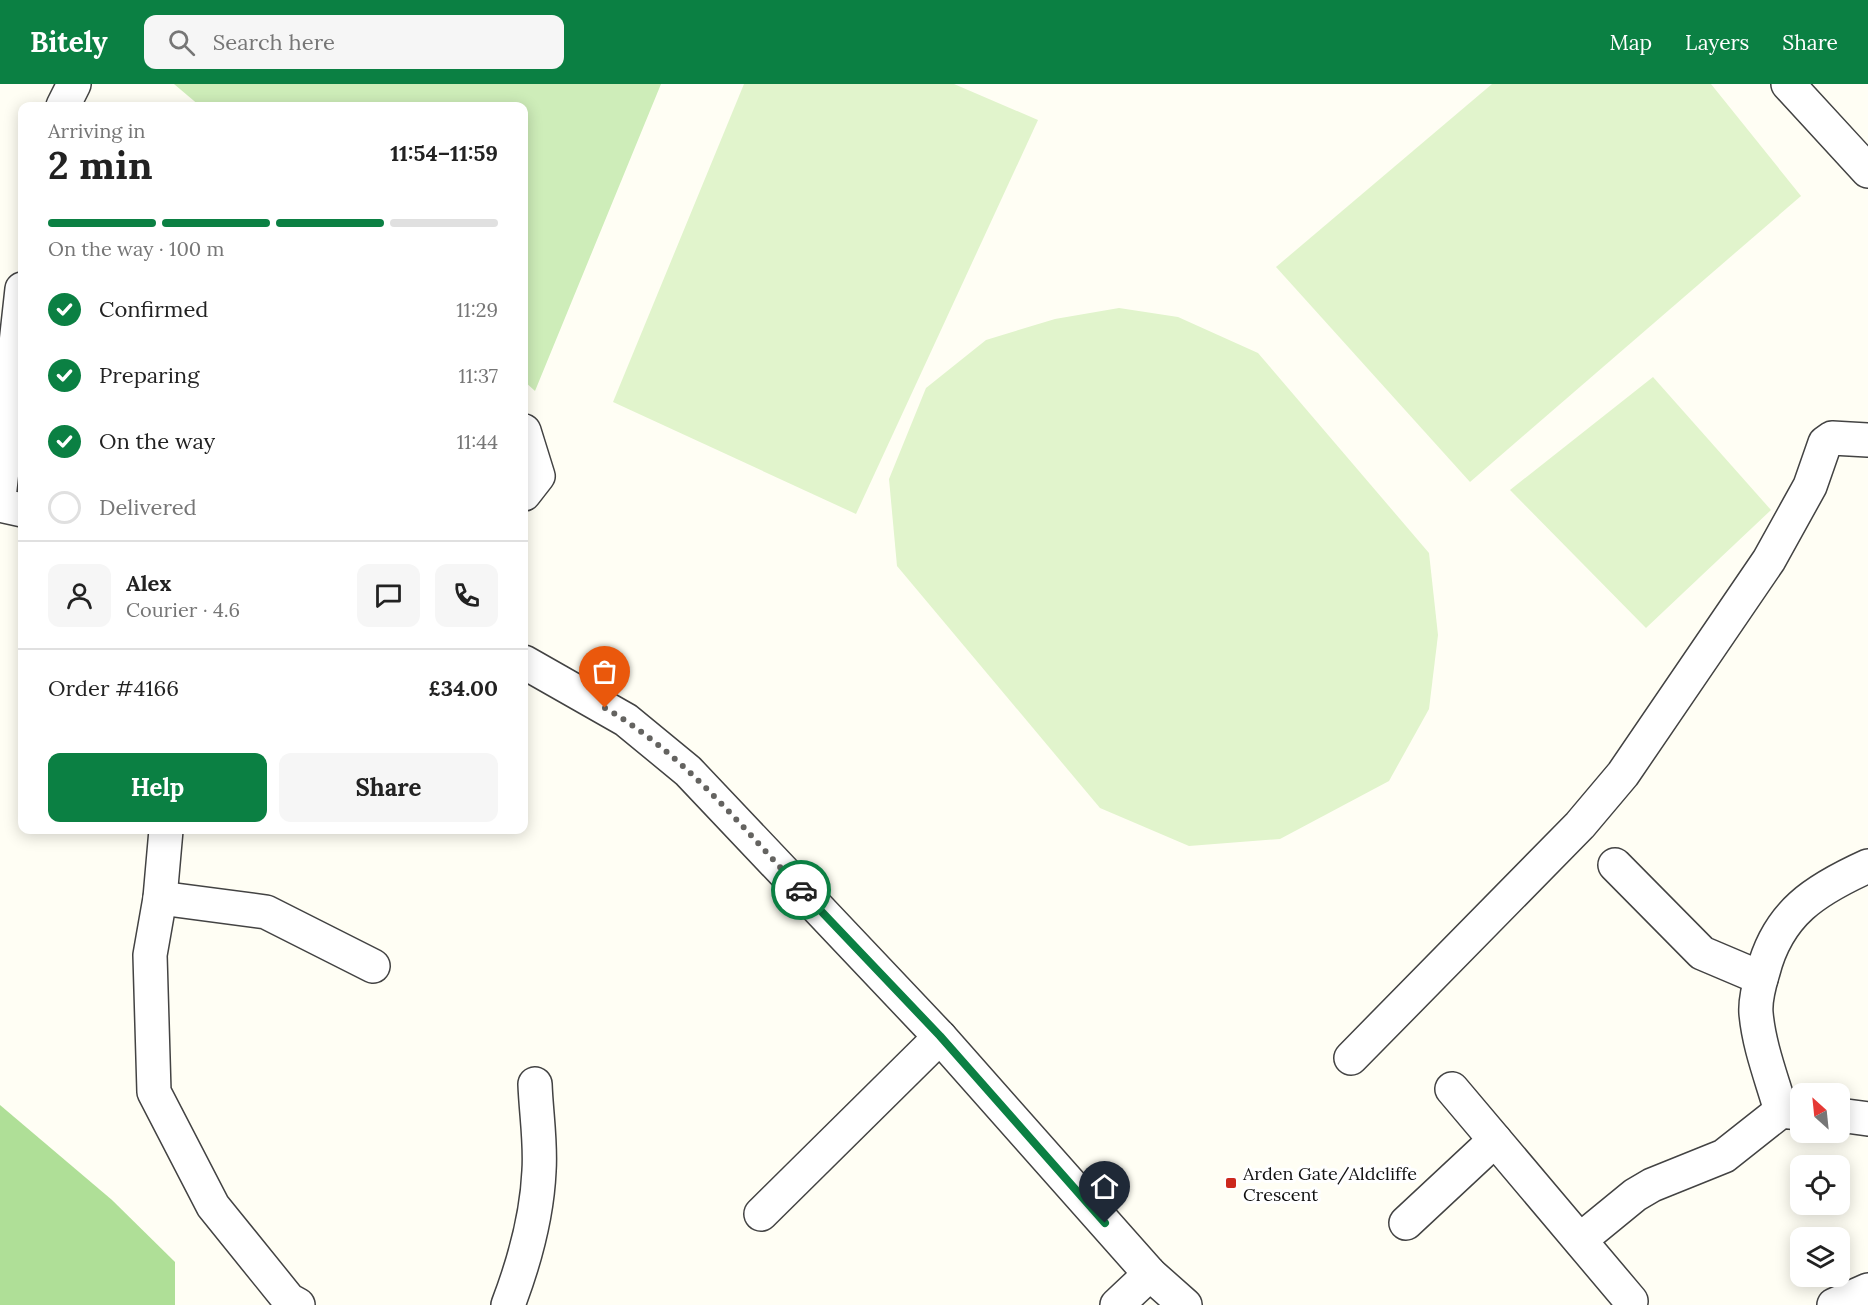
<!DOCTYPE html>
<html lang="en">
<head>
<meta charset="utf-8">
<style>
  :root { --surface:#fff; --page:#f6f6f6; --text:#222; --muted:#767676; --line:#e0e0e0; --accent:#0b8043 }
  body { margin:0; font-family:Lora,serif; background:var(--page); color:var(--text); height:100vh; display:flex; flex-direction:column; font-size:22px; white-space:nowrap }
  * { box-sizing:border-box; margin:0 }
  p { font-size:20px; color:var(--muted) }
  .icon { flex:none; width:33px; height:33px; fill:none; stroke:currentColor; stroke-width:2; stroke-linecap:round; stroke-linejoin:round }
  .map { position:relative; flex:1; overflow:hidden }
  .panel { position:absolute; left:18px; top:18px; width:510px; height:732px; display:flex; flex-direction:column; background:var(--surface); border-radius:12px; box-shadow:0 3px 15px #0003 }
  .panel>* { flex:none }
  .needle { width:39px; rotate:333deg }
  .tools { position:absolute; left:1790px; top:999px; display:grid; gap:12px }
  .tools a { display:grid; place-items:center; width:60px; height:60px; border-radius:12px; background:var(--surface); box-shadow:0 3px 15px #0003; font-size:30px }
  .pin { position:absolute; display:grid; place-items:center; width:51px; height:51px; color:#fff; margin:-62px -26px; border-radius:50% 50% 50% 0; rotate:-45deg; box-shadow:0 0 6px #0007 }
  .pin .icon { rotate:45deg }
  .courier { position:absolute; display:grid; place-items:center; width:60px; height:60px; margin:-30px; border:4px solid #0b8043; border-radius:50%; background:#fff; color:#222; box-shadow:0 2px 8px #0007 }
  .summary em { font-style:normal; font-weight:800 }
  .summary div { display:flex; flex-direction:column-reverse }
  .summary { display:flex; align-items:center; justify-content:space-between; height:102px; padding:0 30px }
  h1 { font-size:39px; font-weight:800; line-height:45px }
  .bar { display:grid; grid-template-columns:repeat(4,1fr); gap:9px 6px; align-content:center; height:72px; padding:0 30px }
  .bar i { height:8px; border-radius:4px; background:var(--line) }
  .bar .on { background:var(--accent) }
  .bar p { grid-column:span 4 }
  .line { display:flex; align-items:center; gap:15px; padding:0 30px; border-top:2px solid var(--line) }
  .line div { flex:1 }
  .round { display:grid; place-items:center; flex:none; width:63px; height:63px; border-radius:12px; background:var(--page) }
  ol { padding:0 30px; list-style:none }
  li { display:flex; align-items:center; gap:18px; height:66px }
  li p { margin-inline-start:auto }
  li .icon { padding:6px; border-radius:50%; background:var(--accent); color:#fff; stroke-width:4 }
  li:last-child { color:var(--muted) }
  li i { width:33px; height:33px; border:3px solid var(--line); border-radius:50% }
  .action { display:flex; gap:12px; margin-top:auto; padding:12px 30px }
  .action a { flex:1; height:69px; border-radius:12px; background:var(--accent); color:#fff; font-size:24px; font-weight:800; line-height:69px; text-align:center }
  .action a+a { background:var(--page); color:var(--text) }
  header { display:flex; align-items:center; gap:36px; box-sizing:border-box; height:84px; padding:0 30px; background:var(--accent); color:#fff }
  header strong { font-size:28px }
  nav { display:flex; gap:33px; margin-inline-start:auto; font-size:21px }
  .search { width:420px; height:54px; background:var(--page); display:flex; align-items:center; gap:15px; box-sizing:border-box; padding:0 21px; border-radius:12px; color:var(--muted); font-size:22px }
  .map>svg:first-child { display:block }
  .green { fill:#ceedb9 }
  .forest { fill:#afdf97 }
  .pitch { fill:#e1f4cc }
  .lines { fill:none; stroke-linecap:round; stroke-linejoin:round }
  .minor-casing { stroke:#434343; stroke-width:36 }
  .minor { stroke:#fff; stroke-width:33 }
  .done { stroke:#646360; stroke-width:6; stroke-dasharray:0 10.8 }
  .route { stroke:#0b8043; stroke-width:8 }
  .poi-dot { fill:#cc281d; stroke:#fff; stroke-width:2 }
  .labels { text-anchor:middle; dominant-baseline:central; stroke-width:6; stroke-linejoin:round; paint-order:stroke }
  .poi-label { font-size:18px; fill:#101010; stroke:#fff; text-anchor:start }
</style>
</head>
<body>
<header>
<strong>Bitely</strong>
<div class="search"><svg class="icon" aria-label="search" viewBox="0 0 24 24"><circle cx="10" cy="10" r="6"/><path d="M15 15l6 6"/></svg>Search here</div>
<nav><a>Map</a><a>Layers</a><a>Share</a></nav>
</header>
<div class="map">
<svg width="1868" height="1221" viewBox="0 0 1868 1221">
  <rect width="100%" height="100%" fill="#fffef4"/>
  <!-- green -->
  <path class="green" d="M174,0h487l-126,307 -11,-10v-275h-324z"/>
  <!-- forest -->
  <path class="forest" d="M0,1021l112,95 63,62v43h-175z"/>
  <!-- pitch -->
  <g class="pitch">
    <path d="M744,0h210l84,36 -182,394 -243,-112z"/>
    <path d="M1492,0h219l90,112 -331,286 -194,-215z"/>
    <path d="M1119,224l59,9 80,36 171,200 9,82 -9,74 -40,72 -109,58 -91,7 -89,-38 -203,-242 -8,-87 37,-91 60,-48 69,-21z"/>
    <path d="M1653,293l118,133 -125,118 -136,-138z"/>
  </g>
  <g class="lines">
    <defs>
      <g id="minor">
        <path d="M1788,0l80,87"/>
        <path d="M63,22l11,-22"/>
        <path d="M524,347l14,45 -14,18"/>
        <path d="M0,405l22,-200"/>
        <path d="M0,421l22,5"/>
        <path d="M524,578l102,58 62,51 252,266 210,237 35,31"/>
        <path d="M166,746l-6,68 -10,57 4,137 59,114 76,94 9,5"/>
        <path d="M1615,781l87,88 59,25"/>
        <path d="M160,814l106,14 107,54"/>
        <path d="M1351,974l229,-233 43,-51 146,-214 41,-74 15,-43 7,-5 36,2"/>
        <path d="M1452,1005l179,212"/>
        <path d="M1781,1027c-9,-32 -22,-64 -25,-98 -1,-13 3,-28 7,-41 15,-59 52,-82 105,-106"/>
        <path d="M1839,1031l29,4"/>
        <path d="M761,1130l179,-177"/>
        <path d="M1406,1139l89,-83"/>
        <path d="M1580,1156l55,-45 17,-10 72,-29 57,-45 19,2"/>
        <path d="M508,1221c16,-42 29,-88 31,-134 2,-28 -3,-59 -4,-87"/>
        <path d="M1117,1221l33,-31"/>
        <path d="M1834,1221l34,-15"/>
      </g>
    </defs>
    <!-- minor casing -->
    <use href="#minor" class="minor-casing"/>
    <!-- minor -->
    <use href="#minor" class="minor"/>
  </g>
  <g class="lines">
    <!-- done -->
    <path class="done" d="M605,624c78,45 136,118 196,182"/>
    <!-- route -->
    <path class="route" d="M801,806l139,146 165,187"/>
  </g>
  <!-- markers -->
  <rect class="poi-dot" x="1225" y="1093" width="12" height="12" rx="3"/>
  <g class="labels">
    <!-- poi labels -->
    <g class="poi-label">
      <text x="1243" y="1089">Arden Gate/Aldcliffe<tspan x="1243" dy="21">Crescent</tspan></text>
    </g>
  </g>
</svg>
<div class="tools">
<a><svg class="needle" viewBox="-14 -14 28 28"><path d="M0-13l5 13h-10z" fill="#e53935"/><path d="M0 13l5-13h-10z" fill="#767676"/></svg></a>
<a><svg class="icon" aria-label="locate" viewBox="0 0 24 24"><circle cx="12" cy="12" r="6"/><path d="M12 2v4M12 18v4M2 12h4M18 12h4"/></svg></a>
<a><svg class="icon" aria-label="layers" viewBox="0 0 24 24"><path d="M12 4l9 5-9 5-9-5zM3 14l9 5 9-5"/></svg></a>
</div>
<div class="pin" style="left:605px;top:624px;background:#ea580c"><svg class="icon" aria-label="bag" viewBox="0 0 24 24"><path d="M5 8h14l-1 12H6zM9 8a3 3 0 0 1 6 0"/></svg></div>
<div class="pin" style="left:1105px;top:1139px;background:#1f2937"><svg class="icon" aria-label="home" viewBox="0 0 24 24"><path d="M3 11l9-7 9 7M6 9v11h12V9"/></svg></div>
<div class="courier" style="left:801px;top:806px"><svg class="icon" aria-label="car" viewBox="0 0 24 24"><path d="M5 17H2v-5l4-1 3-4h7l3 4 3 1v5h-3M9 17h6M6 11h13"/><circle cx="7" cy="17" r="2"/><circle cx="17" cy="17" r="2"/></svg></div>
<section class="panel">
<div class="summary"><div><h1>2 min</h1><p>Arriving in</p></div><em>11:54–11:59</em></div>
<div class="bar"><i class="on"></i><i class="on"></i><i class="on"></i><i></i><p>On the way · 100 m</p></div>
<ol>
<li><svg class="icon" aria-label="check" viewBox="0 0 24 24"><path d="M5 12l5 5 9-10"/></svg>Confirmed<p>11:29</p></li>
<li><svg class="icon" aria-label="check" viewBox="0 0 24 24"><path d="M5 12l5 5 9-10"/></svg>Preparing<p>11:37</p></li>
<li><svg class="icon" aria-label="check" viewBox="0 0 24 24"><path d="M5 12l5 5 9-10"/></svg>On the way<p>11:44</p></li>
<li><i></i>Delivered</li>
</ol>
<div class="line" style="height:108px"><a class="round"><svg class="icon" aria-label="person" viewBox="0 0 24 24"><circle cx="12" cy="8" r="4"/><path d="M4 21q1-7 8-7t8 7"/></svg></a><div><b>Alex</b><p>Courier · 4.6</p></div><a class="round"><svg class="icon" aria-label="chat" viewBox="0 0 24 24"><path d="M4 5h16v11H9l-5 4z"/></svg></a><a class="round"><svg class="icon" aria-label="phone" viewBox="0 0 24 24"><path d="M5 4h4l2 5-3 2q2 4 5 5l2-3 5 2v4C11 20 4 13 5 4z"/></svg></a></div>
<div class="line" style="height:78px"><div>Order #4166</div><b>£34.00</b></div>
<div class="action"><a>Help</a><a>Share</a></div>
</section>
</div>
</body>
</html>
